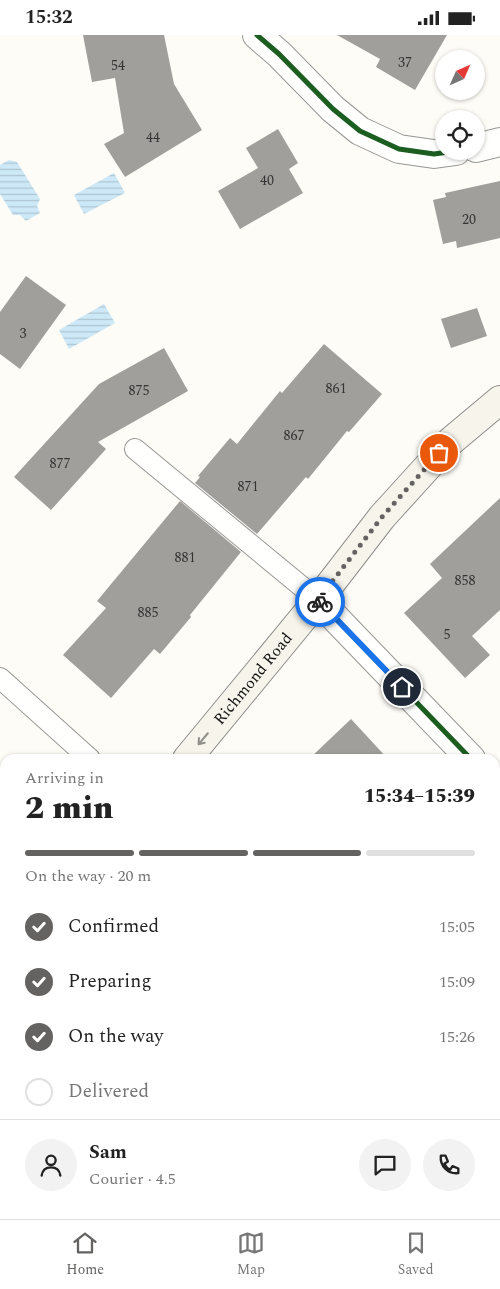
<!DOCTYPE html>
<html lang="en">
<head>
<meta charset="utf-8">
<style>
  :root { --surface:#fff; --page:#f2f2f2; --text:#222; --muted:#767676; --line:#e0e0e0; --accent:#646362 }
  body { margin:0; font-family:Spectral,serif; background:var(--page); color:var(--text); height:100vh; display:flex; flex-direction:column; font-size:19px; white-space:nowrap }
  * { box-sizing:border-box; margin:0 }
  p { font-size:16px; color:var(--muted) }
  .icon { flex:none; width:28px; height:28px; fill:none; stroke:currentColor; stroke-width:2; stroke-linecap:round; stroke-linejoin:round }
  .map { position:relative; flex:1; overflow:hidden }
  .sheet { position:absolute; left:0px; top:719px; width:500px; height:466px; display:flex; flex-direction:column; background:var(--surface); border-radius:15px 15px 0 0; box-shadow:0 1px 4px #0004 }
  .sheet>* { flex:none }
  .needle { width:32px; rotate:45deg }
  .fabs { position:absolute; left:435px; top:15px; display:grid; gap:10px }
  .fabs a { display:grid; place-items:center; width:50px; height:50px; border-radius:50%; background:var(--surface); box-shadow:0 1px 4px #0004; font-size:25px }
  .pin { position:absolute; display:grid; place-items:center; width:42px; height:42px; color:#fff; margin:-21px; border:2px solid #fff; border-radius:50%; box-shadow:0 1px 5px #0007 }
  .courier { position:absolute; display:grid; place-items:center; width:50px; height:50px; margin:-25px; border:4px solid #1a73e8; border-radius:50%; background:#fff; color:#222; box-shadow:0 1px 6px #0007 }
  .headline em { font-style:normal; font-weight:800 }
  .headline div { display:flex; flex-direction:column-reverse }
  .headline { display:flex; align-items:center; justify-content:space-between; height:85px; padding:0 25px }
  h1 { font-size:32px; font-weight:800; line-height:38px }
  .bar { display:grid; grid-template-columns:repeat(4,1fr); gap:8px 5px; align-content:center; height:60px; padding:0 25px }
  .bar i { height:6px; border-radius:4px; background:var(--line) }
  .bar .on { background:var(--accent) }
  .bar p { grid-column:span 4 }
  .line { display:flex; align-items:center; gap:12px; padding:0 25px; border-top:1px solid var(--line) }
  .line div { flex:1 }
  .round { display:grid; place-items:center; flex:none; width:52px; height:52px; border-radius:26px; background:var(--page) }
  ol { padding:0 25px; list-style:none }
  li { display:flex; align-items:center; gap:15px; height:55px }
  li p { margin-inline-start:auto }
  li .icon { padding:5px; border-radius:50%; background:var(--accent); color:#fff; stroke-width:4 }
  li:last-child { color:var(--muted) }
  li i { width:28px; height:28px; border:2px solid var(--line); border-radius:50% }
  .status { display:flex; justify-content:space-between; align-items:center; height:35px; padding:0 25px; background:var(--surface); direction:ltr }
  .status svg { height:14px; fill:currentColor }
  .menu { display:flex; justify-content:space-around; align-items:center; height:70px; border-top:1px solid var(--line); background:var(--surface); font-size:14px; color:var(--muted) }
  .menu a { display:grid; justify-items:center; gap:2px }
  .menu .on { color:var(--accent) }
  .map>svg:first-child { display:block }
  .water { fill:url(#water-rules) }
  .building { fill:#a19f9c }
  .lines { fill:none; stroke-linecap:round; stroke-linejoin:round }
  .service-casing { stroke:#979795; stroke-width:22 }
  .minor-casing { stroke:#979795; stroke-width:30 }
  .secondary-casing { stroke:#8e8d8b; stroke-width:30 }
  .service { stroke:#fffffe; stroke-width:20 }
  .minor { stroke:#fffffe; stroke-width:28 }
  .secondary { stroke:#f6f4eb; stroke-width:28 }
  .cycleway-casing { stroke:#fff; stroke-width:8 }
  .cycleway { stroke:#1b5e20; stroke-width:5 }
  .oneway { stroke:#8f8e89 }
  .done { stroke:#646362; stroke-width:5; stroke-dasharray:0 9 }
  .route { stroke:#1a73e8; stroke-width:6 }
  .labels { text-anchor:middle; dominant-baseline:central; stroke-width:5; stroke-linejoin:round; paint-order:stroke }
  .number-label { font-size:14px; fill:#353434 }
  .street-label { font-size:16px; fill:#111; stroke:#fff }
</style>
</head>
<body>
<div class="status"><b>15:32</b><svg viewBox="0 0 49 12"><path d="M0 12V9h3v3zM5 12V6h3v6zM10 12V3h3v9zM15 12V0h3v12zM26 1h20v11H26zM47 4h2v5h-2z"/></svg></div>
<div class="map">
<svg width="500" height="1184" viewBox="0 0 500 1184">
  <defs>
    <pattern id="water-rules" width="6" height="5" patternUnits="userSpaceOnUse" patternTransform="scale(1.25)"><rect width="6" height="5" fill="#cde8f7"/><path d="M0 2.5h6" fill="none" stroke="#afc6d3"/></pattern>
  </defs>
  <rect width="100%" height="100%" fill="#fdfcf7"/>
  <!-- water -->
  <g class="water">
    <path d="M9,125l8,2 23,37 -3,7 3,7 -14,8 -6,-6h-7l-13,-21v-29z"/>
    <path d="M114,138l11,20 -41,21 -10,-19z"/>
    <path d="M104,269l11,19 -46,26 -10,-19z"/>
  </g>
  <!-- building -->
  <g class="building">
    <path d="M83,0h81l10,49 28,46 -77,47 -21,-33 20,-11 -9,-55 -23,4z"/>
    <path d="M337,0h110l-32,55 -39,-23 4,-8z"/>
    <path d="M278,94l20,34 -9,6 14,24 -63,36 -22,-38 40,-23 -12,-20z"/>
    <path d="M500,146v57l-43,10 -1,-7 -13,3 -10,-44 13,-3 -1,-4z"/>
    <path d="M26,241l40,29 -46,64 -20,-15v-42z"/>
    <path d="M477,273l10,28 -36,12 -10,-29z"/>
    <path d="M324,309l58,50 -33,38 -2,-1 -39,48 -2,-2 -49,57 -62,-51 5,-6 -2,-1 32,-38 7,6 43,-53 2,2z"/>
    <path d="M164,313l24,43 -90,51 8,7 -55,61 -37,-33 85,-93z"/>
    <path d="M500,463v112l-28,26 18,19 -25,23 -61,-65 38,-35 -12,-14z"/>
    <path d="M180,466l61,51 -51,63 1,2 -31,37 -6,-5 -43,49 -48,-43 43,-47 -9,-7z"/>
    <path d="M351,684l37,40h-79z"/>
  </g>
  <g class="lines">
    <defs>
      <g id="service">
        <path d="M135,414l183,151"/>
        <path d="M0,643l90,81"/>
      </g>
      <g id="minor">
        <path d="M257,0l22,19 54,55 27,22 39,18 35,5 22,-3"/>
        <path d="M476,113l24,-6"/>
        <path d="M318,565l153,159"/>
        <path d="M495,749l5,6"/>
        <path d="M268,1180l4,4"/>
      </g>
      <g id="secondary">
        <path id="s1" d="M187,724l131,-159 64,-83 69,-76 49,-41"/>
        <path d="M0,951l5,-6"/>
      </g>
    </defs>
    <!-- service casing -->
    <use href="#service" class="service-casing"/>
    <!-- minor casing -->
    <use href="#minor" class="minor-casing"/>
    <!-- secondary casing -->
    <use href="#secondary" class="secondary-casing"/>
    <!-- service -->
    <use href="#service" class="service"/>
    <!-- minor -->
    <use href="#minor" class="minor"/>
    <!-- secondary -->
    <use href="#secondary" class="secondary"/>
    <defs>
      <g id="cycleway">
        <path d="M257,0l22,19 54,55 27,22 39,18 35,5 22,-3"/>
        <path d="M318,565l153,159"/>
      </g>
    </defs>
    <!-- cycleway casing -->
    <use href="#cycleway" class="cycleway-casing"/>
    <!-- cycleway -->
    <use href="#cycleway" class="cycleway"/>
  </g>
  <!-- one-way arrows -->
  <defs><path id="oneway-shaft" d="M-6 0H5M1.5-3L5.5 0L1.5 3" fill="none" stroke-width="1.6" stroke-linecap="round" stroke-linejoin="round" transform="scale(1.25)"/></defs>
  <use class="oneway" href="#oneway-shaft" transform="translate(203 704) rotate(130)"/>
  <g class="lines">
    <!-- done -->
    <path class="done" d="M320,567l-2,-2 64,-83 57,-64"/>
    <!-- route -->
    <path class="route" d="M320,567l82,85"/>
  </g>
  <g class="labels">
    <!-- number labels -->
    <g class="number-label">
      <text x="405" y="27">37</text>
      <text x="118" y="30">54</text>
      <text x="153" y="102">44</text>
      <text x="267" y="145">40</text>
      <text x="469" y="184">20</text>
      <text x="23" y="298">3</text>
      <text x="336" y="353">861</text>
      <text x="139" y="355">875</text>
      <text x="294" y="400">867</text>
      <text x="60" y="428">877</text>
      <text x="248" y="451">871</text>
      <text x="185" y="522">881</text>
      <text x="465" y="545">858</text>
      <text x="148" y="577">885</text>
      <text x="447" y="599">5</text>
    </g>
    <!-- street labels -->
    <g class="street-label">
      <text stroke="none"><textPath href="#s1" startOffset="104">Richmond Road</textPath></text>
    </g>
  </g>
</svg>
<div class="fabs">
<a><svg class="needle" viewBox="-14 -14 28 28"><path d="M0-13l5 13h-10z" fill="#e53935"/><path d="M0 13l5-13h-10z" fill="#767676"/></svg></a>
<a><svg class="icon" aria-label="locate" viewBox="0 0 24 24"><circle cx="12" cy="12" r="6"/><path d="M12 2v4M12 18v4M2 12h4M18 12h4"/></svg></a>
</div>
<div class="pin" style="left:439px;top:418px;background:#ea580c"><svg class="icon" aria-label="bag" viewBox="0 0 24 24"><path d="M5 8h14l-1 12H6zM9 8a3 3 0 0 1 6 0"/></svg></div>
<div class="pin" style="left:402px;top:652px;background:#1f2937"><svg class="icon" aria-label="home" viewBox="0 0 24 24"><path d="M3 11l9-7 9 7M6 9v11h12V9"/></svg></div>
<div class="courier" style="left:320px;top:567px"><svg class="icon" aria-label="bike" viewBox="0 0 24 24"><circle cx="6" cy="16" r="4"/><circle cx="18" cy="16" r="4"/><path d="M6 16l4-8h5l3 8M10 8l3 8H6M13 5h3"/></svg></div>
<section class="sheet">
<div class="headline"><div><h1>2 min</h1><p>Arriving in</p></div><em>15:34–15:39</em></div>
<div class="bar"><i class="on"></i><i class="on"></i><i class="on"></i><i></i><p>On the way · 20 m</p></div>
<ol>
<li><svg class="icon" aria-label="check" viewBox="0 0 24 24"><path d="M5 12l5 5 9-10"/></svg>Confirmed<p>15:05</p></li>
<li><svg class="icon" aria-label="check" viewBox="0 0 24 24"><path d="M5 12l5 5 9-10"/></svg>Preparing<p>15:09</p></li>
<li><svg class="icon" aria-label="check" viewBox="0 0 24 24"><path d="M5 12l5 5 9-10"/></svg>On the way<p>15:26</p></li>
<li><i></i>Delivered</li>
</ol>
<div class="line" style="height:90px"><a class="round"><svg class="icon" aria-label="person" viewBox="0 0 24 24"><circle cx="12" cy="8" r="4"/><path d="M4 21q1-7 8-7t8 7"/></svg></a><div><b>Sam</b><p>Courier · 4.5</p></div><a class="round"><svg class="icon" aria-label="chat" viewBox="0 0 24 24"><path d="M4 5h16v11H9l-5 4z"/></svg></a><a class="round"><svg class="icon" aria-label="phone" viewBox="0 0 24 24"><path d="M5 4h4l2 5-3 2q2 4 5 5l2-3 5 2v4C11 20 4 13 5 4z"/></svg></a></div>
</section>
</div>
<nav class="menu">
<a class="on"><svg class="icon" aria-label="home" viewBox="0 0 24 24"><path d="M3 11l9-7 9 7M6 9v11h12V9"/></svg>Home</a>
<a><svg class="icon" aria-label="map" viewBox="0 0 24 24"><path d="M3 6l6-2 6 2 6-2v14l-6 2-6-2-6 2zM9 4v14M15 6v14"/></svg>Map</a>
<a><svg class="icon" aria-label="saved" viewBox="0 0 24 24"><path d="M7 4h10v16l-5-4-5 4z"/></svg>Saved</a>
</nav>
</body>
</html>
